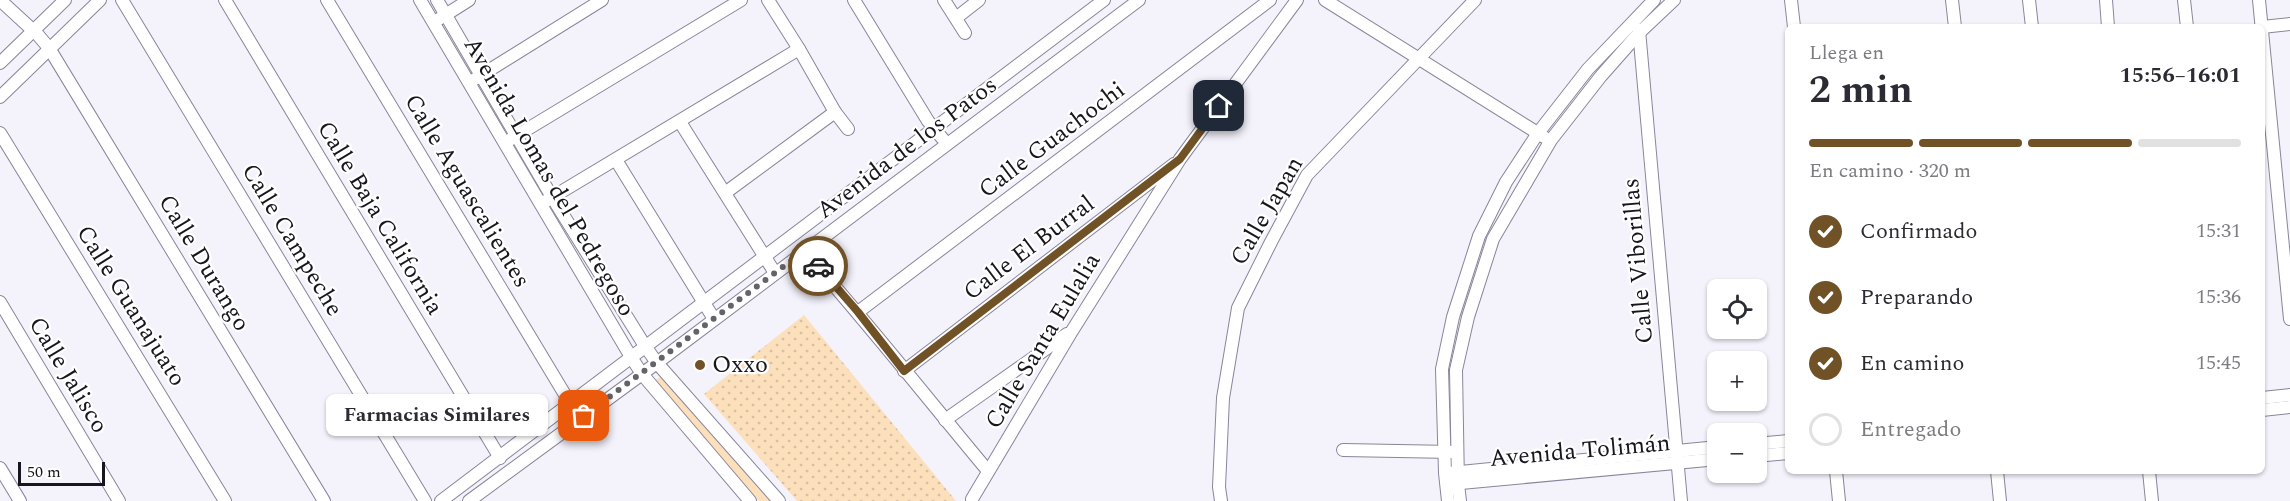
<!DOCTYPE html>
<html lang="es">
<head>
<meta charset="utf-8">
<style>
  :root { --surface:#fff; --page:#f2f2f3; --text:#2b2b33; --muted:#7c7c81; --line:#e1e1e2; --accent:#715227 }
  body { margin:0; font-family:Spectral,serif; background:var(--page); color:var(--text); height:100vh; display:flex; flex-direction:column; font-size:22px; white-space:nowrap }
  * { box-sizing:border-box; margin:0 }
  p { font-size:20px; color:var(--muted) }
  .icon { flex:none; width:33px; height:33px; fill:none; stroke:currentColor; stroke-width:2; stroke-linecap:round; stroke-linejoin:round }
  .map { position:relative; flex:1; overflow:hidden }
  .details { position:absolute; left:1785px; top:24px; width:480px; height:450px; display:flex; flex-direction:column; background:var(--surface); border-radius:9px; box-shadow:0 2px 4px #0004 }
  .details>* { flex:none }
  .tools { position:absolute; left:1707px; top:279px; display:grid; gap:12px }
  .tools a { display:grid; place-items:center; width:60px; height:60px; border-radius:9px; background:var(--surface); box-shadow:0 2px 4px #0004; font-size:30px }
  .scale { position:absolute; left:18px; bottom:15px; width:87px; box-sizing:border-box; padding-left:6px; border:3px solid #17161e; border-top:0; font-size:16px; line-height:21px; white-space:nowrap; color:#17161e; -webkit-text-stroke:4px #fff; paint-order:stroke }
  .pin { position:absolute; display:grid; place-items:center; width:51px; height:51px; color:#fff; margin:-26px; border-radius:12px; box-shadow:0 3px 9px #0006 }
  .courier { position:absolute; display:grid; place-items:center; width:60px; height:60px; margin:-30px; border:4px solid #715227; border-radius:50%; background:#fff; color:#222; box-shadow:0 2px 8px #0007 }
  .bubble { position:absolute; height:42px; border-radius:9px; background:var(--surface); box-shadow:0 2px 4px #0004; font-size:20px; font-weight:700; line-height:42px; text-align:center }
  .head em { font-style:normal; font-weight:700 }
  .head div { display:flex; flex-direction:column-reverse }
  .head { display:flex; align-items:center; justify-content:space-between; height:102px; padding:0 24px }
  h1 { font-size:39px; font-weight:700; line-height:45px }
  .bar { display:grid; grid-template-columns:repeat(4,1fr); gap:9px 6px; align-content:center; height:72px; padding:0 24px }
  .bar i { height:8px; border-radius:4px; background:var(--line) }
  .bar .current { background:var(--accent) }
  .bar p { grid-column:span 4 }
  ol { padding:0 24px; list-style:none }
  li { display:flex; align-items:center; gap:18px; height:66px }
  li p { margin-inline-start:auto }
  li .icon { padding:6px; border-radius:50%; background:var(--accent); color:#fff; stroke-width:4 }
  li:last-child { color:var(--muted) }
  li i { width:33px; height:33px; border:3px solid var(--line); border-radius:50% }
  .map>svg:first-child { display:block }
  .grass { fill:url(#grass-dots) }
  .park { fill:#fcdfbb }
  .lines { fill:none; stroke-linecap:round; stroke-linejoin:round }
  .minor-casing { stroke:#888699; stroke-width:14 }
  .minor { stroke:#fff; stroke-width:12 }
  .done { stroke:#64636c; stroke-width:6; stroke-dasharray:0 10.8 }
  .route { stroke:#715227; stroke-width:8 }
  .poi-dot { fill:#715227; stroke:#fff; stroke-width:2 }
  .labels { text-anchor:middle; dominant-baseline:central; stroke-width:4.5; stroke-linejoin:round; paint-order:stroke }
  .street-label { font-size:24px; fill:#17161e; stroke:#fff }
  .poi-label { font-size:24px; fill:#17161e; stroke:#fff; text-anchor:start }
</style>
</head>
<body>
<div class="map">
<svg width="2290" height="501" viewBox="0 0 2290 501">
  <defs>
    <pattern id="grass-dots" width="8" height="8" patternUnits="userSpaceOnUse" patternTransform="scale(1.5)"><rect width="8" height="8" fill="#fcdfbb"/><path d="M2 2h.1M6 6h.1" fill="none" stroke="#d7bfa0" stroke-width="1.8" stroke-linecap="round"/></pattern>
  </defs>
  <rect width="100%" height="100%" fill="#f4f3fc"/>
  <!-- grass -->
  <path class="grass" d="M804,315l152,186h-159l-93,-107z"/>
  <!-- park -->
  <path class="park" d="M660,377l112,124h-13l-105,-120z"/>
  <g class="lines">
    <defs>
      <g id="minor">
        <path d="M0,0l38,35 11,13 275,453"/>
        <path d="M122,0l303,501"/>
        <path d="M225,0l275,458"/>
        <path d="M327,0l243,403"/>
        <path d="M420,0l211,357 11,17 108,127"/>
        <path d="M437,0l115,197 93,149 12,17 122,138"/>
        <path d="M768,0l31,49 36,63 13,17"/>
        <path d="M854,0l74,121 19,23"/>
        <path d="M944,0l21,33"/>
        <path d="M1325,0l219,137"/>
        <path d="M1791,0l3,27"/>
        <path d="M1952,0l3,27"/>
        <path d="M2029,0l3,27"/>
        <path d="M2106,0l2,27"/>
        <path d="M2184,0l3,27"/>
        <path d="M2259,0l31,319"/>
        <path d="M956,18l23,-18"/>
        <path d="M439,19l30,-19"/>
        <path d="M2262,27l28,-3"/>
        <path d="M1639,30l42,471"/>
        <path d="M0,63l65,-63"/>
        <path d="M475,79l127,-79"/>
        <path d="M0,97l100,-97"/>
        <path d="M680,122l95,151"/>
        <path d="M0,133l225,368"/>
        <path d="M511,139l230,-139"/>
        <path d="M616,160l98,159"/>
        <path d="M725,193l110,-81"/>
        <path d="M546,201l253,-152"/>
        <path d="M804,251c64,72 123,147 184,220"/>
        <path d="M0,302l119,199"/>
        <path d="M858,312l412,-312"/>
        <path d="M904,371l270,-207"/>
        <path d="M2262,398l28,-3"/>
        <path d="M2262,410l28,-3"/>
        <path d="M945,420l122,-86"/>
        <path d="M1756,444l32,-3"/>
        <path d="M1343,450l110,2"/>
        <path d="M1756,456l32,-3"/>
        <path d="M0,468l20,33"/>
        <path d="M1836,471l3,30"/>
        <path d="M1997,471l3,30"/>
        <path d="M2149,471l3,30"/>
        <path d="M1450,473l268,-26"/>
        <path d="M1450,484l268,-25"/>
        <path d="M972,499l100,-168 108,-172 117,-159"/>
        <path d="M441,501l663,-501"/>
        <path d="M469,501l173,-127 497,-374"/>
        <path d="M1221,501l-2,-14 4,-89 15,-90 33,-66 36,-67 168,-175"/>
        <path d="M1448,501l-3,-28 -3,-104 11,-52 26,-81 27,-54 32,-49 50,-64 66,-69"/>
        <path d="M1460,501l-2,-17 -2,-114 12,-53 25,-78 58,-99 50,-64 38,-43 35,-33"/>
      </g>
    </defs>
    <!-- minor casing -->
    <use href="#minor" class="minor-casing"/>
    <!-- minor -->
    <use href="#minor" class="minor"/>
  </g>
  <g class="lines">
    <!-- done -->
    <path class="done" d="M584,416l220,-165 14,15"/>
    <!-- route -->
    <path class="route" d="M818,266l40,46 46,59 276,-212 39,-53"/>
  </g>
  <!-- markers -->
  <circle class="poi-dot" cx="700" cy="365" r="6"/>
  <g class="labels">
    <!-- street labels -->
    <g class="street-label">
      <text transform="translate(1052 140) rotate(-37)">Calle Guachochi</text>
      <text transform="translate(907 148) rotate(-37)">Avenida de los Patos</text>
      <text transform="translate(549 177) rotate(60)">Avenida Lomas del Pedregoso</text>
      <text transform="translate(467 191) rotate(59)">Calle Aguascalientes</text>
      <text transform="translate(1267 211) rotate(-60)">Calle Japan</text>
      <text transform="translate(380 218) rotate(59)">Calle Baja California</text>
      <text transform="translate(292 240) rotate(59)">Calle Campeche</text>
      <text transform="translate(1029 248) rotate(-37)">Calle El Burral</text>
      <text transform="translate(1638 261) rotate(-95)">Calle Viborillas</text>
      <text transform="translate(204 263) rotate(59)">Calle Durango</text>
      <text transform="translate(131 306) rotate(58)">Calle Guanajuato</text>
      <text transform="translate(1043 341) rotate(-59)">Calle Santa Eulalia</text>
      <text transform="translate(68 375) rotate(59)">Calle Jalisco</text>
      <text transform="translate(1580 451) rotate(-5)">Avenida Tolimán</text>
    </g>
    <!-- poi labels -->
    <g class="poi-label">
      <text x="712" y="365">Oxxo</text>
    </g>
  </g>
</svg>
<div class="tools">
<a><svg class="icon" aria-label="locate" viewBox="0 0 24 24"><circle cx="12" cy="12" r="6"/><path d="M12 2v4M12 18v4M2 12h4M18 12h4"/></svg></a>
<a>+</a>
<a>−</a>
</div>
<div class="scale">50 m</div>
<div class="pin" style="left:584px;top:416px;background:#ea580c"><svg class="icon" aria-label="bag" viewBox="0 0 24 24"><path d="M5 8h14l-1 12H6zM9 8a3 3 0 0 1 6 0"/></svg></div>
<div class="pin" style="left:1219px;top:106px;background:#1f2937"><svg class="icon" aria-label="home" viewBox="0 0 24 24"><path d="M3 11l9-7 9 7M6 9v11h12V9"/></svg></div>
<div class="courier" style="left:818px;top:266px"><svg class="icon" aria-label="car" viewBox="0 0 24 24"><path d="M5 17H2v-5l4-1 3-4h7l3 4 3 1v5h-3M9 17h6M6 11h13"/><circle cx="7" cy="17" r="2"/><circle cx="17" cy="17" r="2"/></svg></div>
<div class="bubble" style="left:326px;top:394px;width:222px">Farmacias Similares</div>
<section class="details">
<div class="head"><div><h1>2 min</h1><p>Llega en</p></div><em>15:56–16:01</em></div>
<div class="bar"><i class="current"></i><i class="current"></i><i class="current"></i><i></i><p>En camino · 320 m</p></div>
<ol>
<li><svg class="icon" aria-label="check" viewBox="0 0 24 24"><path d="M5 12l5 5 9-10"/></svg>Confirmado<p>15:31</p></li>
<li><svg class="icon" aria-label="check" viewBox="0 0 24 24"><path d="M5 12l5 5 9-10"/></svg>Preparando<p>15:36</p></li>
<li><svg class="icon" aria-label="check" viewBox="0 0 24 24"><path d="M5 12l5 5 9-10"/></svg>En camino<p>15:45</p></li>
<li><i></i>Entregado</li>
</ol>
</section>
</div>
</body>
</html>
